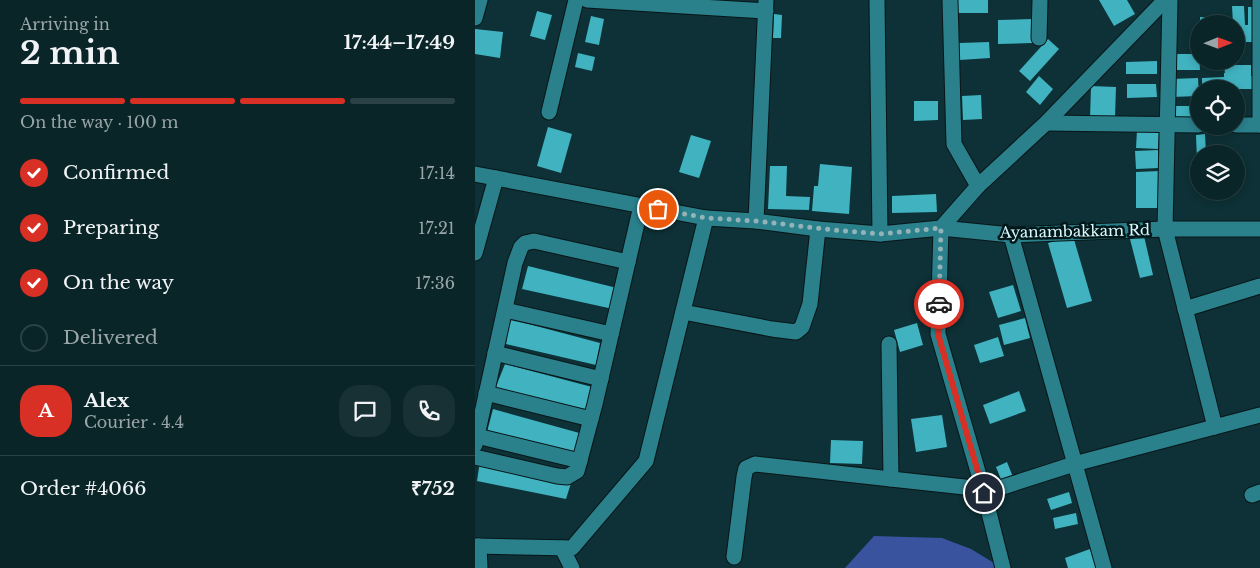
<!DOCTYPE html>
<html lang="en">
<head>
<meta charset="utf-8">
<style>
  :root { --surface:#0a2528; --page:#183134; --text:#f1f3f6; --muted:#99a5a8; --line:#2a4245; --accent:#d93025 }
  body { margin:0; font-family:"Libre Baskerville",serif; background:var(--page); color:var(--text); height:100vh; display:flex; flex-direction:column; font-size:19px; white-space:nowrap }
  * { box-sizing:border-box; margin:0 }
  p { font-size:16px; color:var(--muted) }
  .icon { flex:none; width:28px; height:28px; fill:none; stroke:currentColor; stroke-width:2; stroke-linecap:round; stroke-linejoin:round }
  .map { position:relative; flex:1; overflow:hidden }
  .side { display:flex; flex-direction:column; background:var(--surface); width:475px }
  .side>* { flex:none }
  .needle { width:32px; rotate:89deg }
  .tools { position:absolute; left:715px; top:15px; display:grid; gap:10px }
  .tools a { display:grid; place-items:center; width:55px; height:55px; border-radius:50%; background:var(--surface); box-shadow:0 2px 8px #0003,0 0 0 1px var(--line); font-size:25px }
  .pin { position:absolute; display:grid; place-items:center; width:42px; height:42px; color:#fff; margin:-21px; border:2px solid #fff; border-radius:50%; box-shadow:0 1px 5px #0007 }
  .courier { position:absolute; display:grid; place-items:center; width:50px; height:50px; margin:-25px; border:4px solid #d93025; border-radius:50%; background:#fff; color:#222; box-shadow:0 1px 6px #0007 }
  .headline em { font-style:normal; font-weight:800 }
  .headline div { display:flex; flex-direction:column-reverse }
  .headline { display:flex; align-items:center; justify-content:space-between; height:85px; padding:0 20px }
  h1 { font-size:32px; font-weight:800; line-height:38px }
  .bar { display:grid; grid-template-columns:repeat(4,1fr); gap:8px 5px; align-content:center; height:60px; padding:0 20px }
  .bar i { height:6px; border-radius:4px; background:var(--line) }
  .bar .current { background:var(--accent) }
  .bar p { grid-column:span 4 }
  .line { display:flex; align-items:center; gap:12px; padding:0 20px; border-top:1px solid var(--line) }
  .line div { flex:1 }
  .round { display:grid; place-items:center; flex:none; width:52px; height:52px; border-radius:20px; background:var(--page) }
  ol { padding:0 20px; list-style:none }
  li { display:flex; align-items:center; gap:15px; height:55px }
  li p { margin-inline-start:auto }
  li .icon { padding:5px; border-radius:50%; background:var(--accent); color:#fff; stroke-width:4 }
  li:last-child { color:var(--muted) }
  li i { width:28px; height:28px; border:2px solid var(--line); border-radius:50% }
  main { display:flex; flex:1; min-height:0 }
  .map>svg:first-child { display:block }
  .water { fill:#39539f }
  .building { fill:#40b2c0 }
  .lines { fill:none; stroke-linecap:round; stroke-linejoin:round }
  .minor-casing { stroke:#081618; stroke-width:17 }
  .minor { stroke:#2a818c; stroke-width:15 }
  .done { stroke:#94b3b8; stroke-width:5; stroke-dasharray:0 9 }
  .route { stroke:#d93025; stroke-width:6 }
  .labels { text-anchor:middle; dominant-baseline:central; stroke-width:5; stroke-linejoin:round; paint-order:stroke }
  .street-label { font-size:15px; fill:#dcf9fe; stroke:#01181b }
</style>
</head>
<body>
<main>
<section class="side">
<div class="headline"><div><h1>2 min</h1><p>Arriving in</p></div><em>17:44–17:49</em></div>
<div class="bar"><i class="current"></i><i class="current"></i><i class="current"></i><i></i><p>On the way · 100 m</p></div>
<ol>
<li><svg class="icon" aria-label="check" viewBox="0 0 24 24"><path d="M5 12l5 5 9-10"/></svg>Confirmed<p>17:14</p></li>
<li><svg class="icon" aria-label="check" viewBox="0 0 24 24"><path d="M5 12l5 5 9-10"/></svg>Preparing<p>17:21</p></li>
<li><svg class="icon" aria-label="check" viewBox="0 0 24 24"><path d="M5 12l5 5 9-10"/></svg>On the way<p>17:36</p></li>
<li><i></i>Delivered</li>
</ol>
<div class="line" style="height:90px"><b class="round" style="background:var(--accent);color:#fff">A</b><div><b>Alex</b><p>Courier · 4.4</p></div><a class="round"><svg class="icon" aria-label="chat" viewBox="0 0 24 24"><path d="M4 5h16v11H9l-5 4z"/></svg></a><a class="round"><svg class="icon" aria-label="phone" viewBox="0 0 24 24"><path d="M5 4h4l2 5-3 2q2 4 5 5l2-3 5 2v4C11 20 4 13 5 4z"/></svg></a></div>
<div class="line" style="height:65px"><div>Order #4066</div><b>₹752</b></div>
</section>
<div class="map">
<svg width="785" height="568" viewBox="0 0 785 568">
  <rect width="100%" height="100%" fill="#0d3136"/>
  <!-- water -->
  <path class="water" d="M399,536l68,2 29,11 23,14 1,5h-150z"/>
  <!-- building -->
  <g class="building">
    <rect x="482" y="0" width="31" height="13"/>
    <path d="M624,0h28l8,14 -21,12z"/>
    <path d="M757,6h12l1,19h3v-18h8v35h-20v-18h-3z"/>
    <path d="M62,11l15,4 -7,25 -15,-4z"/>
    <path d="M299,14l8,1 -1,23h-8z"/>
    <path d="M116,16l13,3 -5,26 -14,-3z"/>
    <path d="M725,17l17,1v6h-17z"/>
    <path d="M557,19l1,24 -35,1v-24z"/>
    <path d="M0,29l28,3 -3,26 -25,-4z"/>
    <path d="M573,39l11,10 -29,32 -11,-10z"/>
    <path d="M514,42l1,16 -30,2 -1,-17z"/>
    <path d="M103,53l17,4 -3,14 -17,-4z"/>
    <path d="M695,54h29l1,16h-30z"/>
    <path d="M682,61v13h-31v-12z"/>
    <path d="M753,65h23v11h5v13h-54v-11l22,-1v-4h1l-1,-7h4z"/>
    <path d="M564,76l14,13 -13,16 -14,-13z"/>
    <path d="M723,78l1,18 -28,1 -1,-18z"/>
    <path d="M652,84h29l1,13 -30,1z"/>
    <path d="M616,86l25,1 -1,31h-25z"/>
    <path d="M506,95l1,24 -19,1 -1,-24z"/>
    <path d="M439,101h24v19l-24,1z"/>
    <rect x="696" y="106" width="24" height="17"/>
    <path d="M73,127l24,7 -11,39 -24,-7z"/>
    <path d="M662,130l22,1 -1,18 -22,-1z"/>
    <path d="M730,134l1,20h-7v7h-2l-1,-26z"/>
    <path d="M216,135l20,6 -12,37 -20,-6z"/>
    <path d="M683,150l1,18 -23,1 -1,-18z"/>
    <path d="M345,164l32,3 -3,47 -37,-3 2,-25h4z"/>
    <path d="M295,166h17l-1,30 24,1 -1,13 -41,-1z"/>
    <path d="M684,171l1,37h-24v-36z"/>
    <path d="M461,194l1,18 -45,1v-17z"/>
    <path d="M598,236l19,65 -25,7 -19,-65z"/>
    <path d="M669,236l9,39 -13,3 -10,-39z"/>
    <path d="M53,266l89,22 -4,21 -91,-20z"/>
    <path d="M538,285l8,26 -23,7 -9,-26z"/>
    <path d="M550,318l5,20 -26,7 -5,-20z"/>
    <path d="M35,319l90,24 -4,22 -90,-21z"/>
    <path d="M442,323l6,22 -23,7 -6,-22z"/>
    <path d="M523,337l6,19 -24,7 -6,-18z"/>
    <path d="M30,364l87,23 -4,23 -93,-21z"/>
    <path d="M544,391l7,20 -36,13 -7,-19z"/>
    <path d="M18,409l90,25 -5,20 -91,-22z"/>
    <path d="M467,415l5,32 -31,5 -5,-33z"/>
    <path d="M356,440l32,1 -1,23 -32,-1z"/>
    <path d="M5,461l91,22 -5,16 -89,-18z"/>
    <path d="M532,462l6,15 -11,5 -6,-15z"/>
    <path d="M594,492l3,11 -21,7 -4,-11z"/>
    <path d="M601,513l2,11 -23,5 -2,-11z"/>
    <path d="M615,549l6,19h-28l-3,-10z"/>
  </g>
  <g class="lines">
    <defs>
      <g id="minor">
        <path d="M112,0l179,11"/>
        <path d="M402,0l3,234"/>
        <path d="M475,0l4,144 24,42"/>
        <path d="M695,0l-5,229 50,198"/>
        <path d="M0,18l5,-18"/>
        <path d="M564,38l1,-38"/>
        <path d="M74,112l27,-112"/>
        <path d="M571,123l153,2"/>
        <path d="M761,125h24"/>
        <path d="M785,125v-125"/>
        <path d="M0,174l231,44 50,3 62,8 62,5 61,-6 70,7 154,-6h95"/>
        <path d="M281,221l10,-221"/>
        <path d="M536,235l93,333"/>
        <path d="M0,253l21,-75"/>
        <path d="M710,309l75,-23"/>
        <path d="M30,310l106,24"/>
        <path d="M208,312l89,17 24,3 6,-5 8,-23 8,-75"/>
        <path d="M414,344l2,135 92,10"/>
        <path d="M20,353l106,26"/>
        <path d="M11,393l105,26"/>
        <path d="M2,436l103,25"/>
        <path d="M0,445l40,-182 6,-16 4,-4 9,-2 94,21"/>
        <path d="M0,457l82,19 10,1 10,-6 18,-67 46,-198"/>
        <path d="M509,493l90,-29 186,-49"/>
        <path d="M777,495l8,-3"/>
        <path d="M0,546l97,2 74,-87 60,-243"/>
        <path d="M4,546l1,22"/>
        <path d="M87,548l10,20"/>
        <path d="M259,557l10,-80 2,-9 9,-4 136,15"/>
        <path d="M528,568l-20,-79 -45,-155 3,-106 37,-42 68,-63 119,-123"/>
      </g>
    </defs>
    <!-- minor casing -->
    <use href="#minor" class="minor-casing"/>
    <!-- minor -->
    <use href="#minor" class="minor"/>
  </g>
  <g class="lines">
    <!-- done -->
    <path class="done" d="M183,209l49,9 49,3 78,9 46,4 61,-6 -2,76"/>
    <!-- route -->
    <path class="route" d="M464,304l-1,30 46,159"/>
  </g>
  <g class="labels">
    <!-- street labels -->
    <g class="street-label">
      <text transform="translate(600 231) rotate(-1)">Ayanambakkam Rd</text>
    </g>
  </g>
</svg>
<div class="tools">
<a><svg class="needle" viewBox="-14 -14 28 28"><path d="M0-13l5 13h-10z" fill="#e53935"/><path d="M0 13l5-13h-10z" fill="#99a5a8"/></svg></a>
<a><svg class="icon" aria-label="locate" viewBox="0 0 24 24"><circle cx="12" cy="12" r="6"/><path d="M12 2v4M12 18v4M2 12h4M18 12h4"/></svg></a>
<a><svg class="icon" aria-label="layers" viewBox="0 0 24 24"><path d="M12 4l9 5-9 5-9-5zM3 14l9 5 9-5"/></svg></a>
</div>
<div class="pin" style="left:183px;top:209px;background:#ea580c"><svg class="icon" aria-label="bag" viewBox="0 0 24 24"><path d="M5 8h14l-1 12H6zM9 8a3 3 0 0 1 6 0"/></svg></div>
<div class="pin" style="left:509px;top:493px;background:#1f2937"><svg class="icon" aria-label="home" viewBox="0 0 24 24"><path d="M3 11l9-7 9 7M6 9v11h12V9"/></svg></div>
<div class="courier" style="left:464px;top:304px"><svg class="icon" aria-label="car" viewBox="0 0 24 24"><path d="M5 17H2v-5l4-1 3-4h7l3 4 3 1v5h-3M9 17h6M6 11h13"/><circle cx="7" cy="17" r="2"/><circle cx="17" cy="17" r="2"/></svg></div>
</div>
</main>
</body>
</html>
